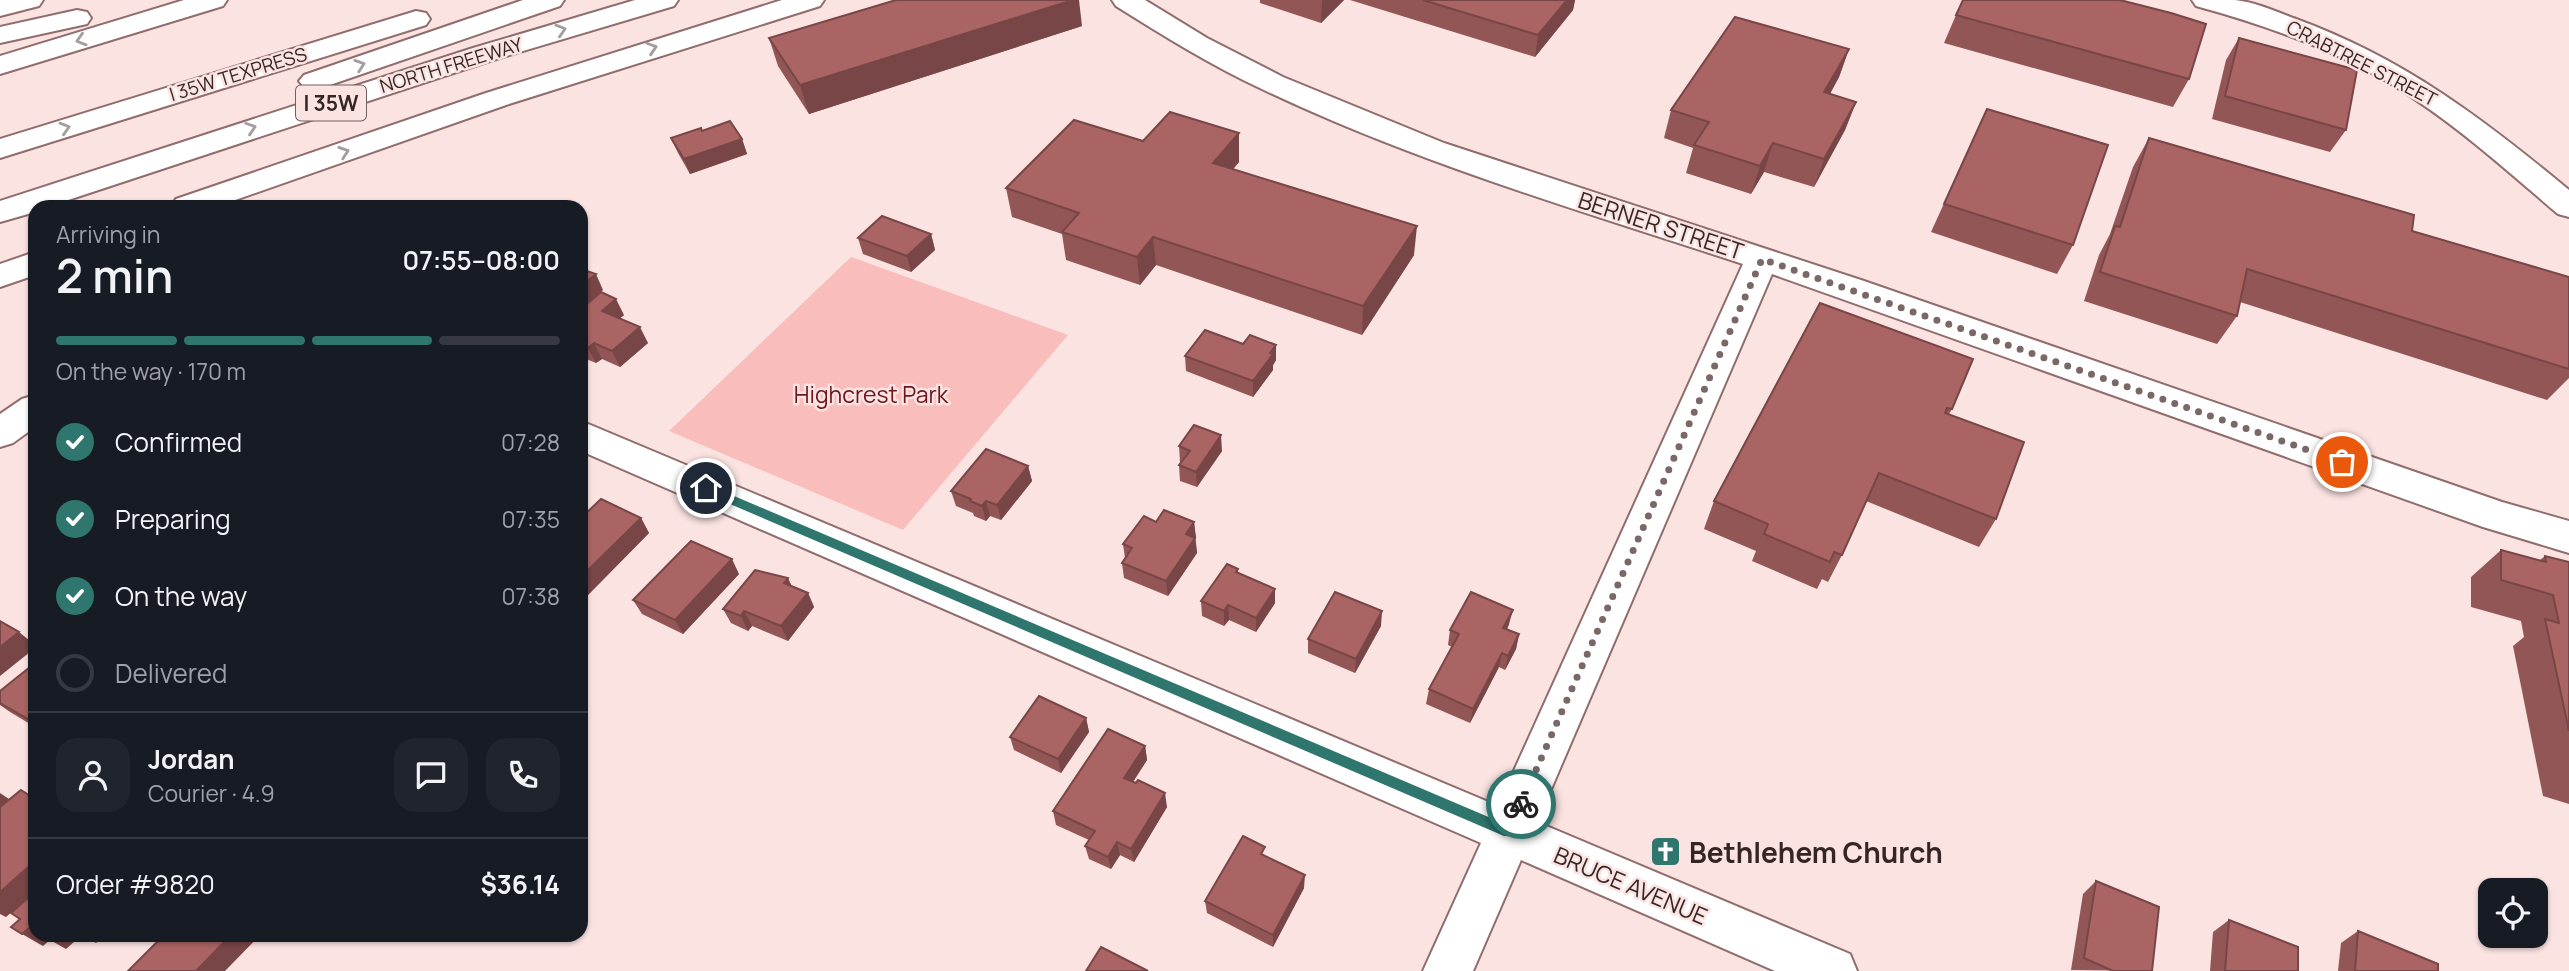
<!DOCTYPE html>
<html lang="en">
<head>
<meta charset="utf-8">
<style>
  :root { --surface:#171b24; --page:#20242c; --text:#f1f3f6; --muted:#9ea1a6; --line:#363941; --accent:#2f766e }
  body { margin:0; font-family:Manrope,sans-serif; background:var(--page); color:var(--text); height:100vh; display:flex; flex-direction:column; font-size:26px; white-space:nowrap }
  * { box-sizing:border-box; margin:0 }
  p { font-size:23px; color:var(--muted) }
  .icon { flex:none; width:38px; height:38px; fill:none; stroke:currentColor; stroke-width:2; stroke-linecap:round; stroke-linejoin:round }
  .map { position:relative; flex:1; overflow:hidden }
  .details { position:absolute; left:28px; top:200px; width:560px; height:742px; display:flex; flex-direction:column; background:var(--surface); border-radius:21px; box-shadow:0 2px 5px #0004 }
  .details>* { flex:none }
  .controls { position:absolute; left:2478px; top:878px; display:grid; gap:14px }
  .controls a { display:grid; place-items:center; width:70px; height:70px; border-radius:14px; background:var(--surface); box-shadow:0 2px 5px #0004; font-size:35px }
  .pin { position:absolute; display:grid; place-items:center; width:60px; height:60px; color:#fff; margin:-30px; border:4px solid #fff; border-radius:50%; box-shadow:0 2px 7px #0007 }
  .courier { position:absolute; display:grid; place-items:center; width:70px; height:70px; margin:-35px; border:5px solid #2f766e; border-radius:50%; background:#fff; color:#222; box-shadow:0 2px 9px #0007 }
  .summary em { font-style:normal; font-weight:600 }
  .summary div { display:flex; flex-direction:column-reverse }
  .summary { display:flex; align-items:center; justify-content:space-between; height:119px; padding:0 28px }
  h1 { font-size:46px; font-weight:600; line-height:52px }
  .bar { display:grid; grid-template-columns:repeat(4,1fr); gap:10px 7px; align-content:center; height:84px; padding:0 28px }
  .bar i { height:9px; border-radius:5px; background:var(--line) }
  .bar .active { background:var(--accent) }
  .bar p { grid-column:span 4 }
  .line { display:flex; align-items:center; gap:18px; padding:0 28px; border-top:2px solid var(--line) }
  .line div { flex:1 }
  .round { display:grid; place-items:center; flex:none; width:74px; height:74px; border-radius:21px; background:var(--page) }
  ol { padding:0 28px; list-style:none }
  li { display:flex; align-items:center; gap:21px; height:77px }
  li p { margin-inline-start:auto }
  li .icon { padding:7px; border-radius:50%; background:var(--accent); color:#fff; stroke-width:4 }
  li:last-child { color:var(--muted) }
  li i { width:38px; height:38px; border:4px solid var(--line); border-radius:50% }
  .map>svg:first-child { display:block }
  .green { fill:#f9bdbc }
  .lines { fill:none; stroke-linecap:round; stroke-linejoin:round }
  .minor-casing { stroke:#906d6c; stroke-width:4 }
  .major-casing { stroke:#906d6c; stroke-width:4 }
  .highway-casing { stroke:#906d6c; stroke-width:4 }
  .minor { fill:#fff; fill-rule:evenodd }
  .major { fill:#fff; fill-rule:evenodd }
  .highway { fill:#fff; fill-rule:evenodd }
  .wall { fill:#935656 }
  .shaded-wall { fill:#784646 }
  .building { fill:#ab6464; stroke:#784646; stroke-width:2 }
  .oneway { stroke:#a49d9d }
  .route { fill:#2f766e }
  .done { stroke:#7a6867; stroke-width:7; stroke-dasharray:0 12.6 }
  .labels { text-anchor:middle; dominant-baseline:central; stroke-width:5; stroke-linejoin:round; paint-order:stroke }
  .far-street-label { font-size:19px; fill:#342625; stroke:#fbe3e2 }
  .shield { fill:#fbe3e2; stroke:#705f5e; stroke-width:2 }
  .shield-label { font-size:21px; font-weight:bold; fill:#342625 }
  .street-label { font-size:23px; fill:#342625; stroke:#fbe3e2 }
  .park-label { font-size:23px; fill:#6e141f; stroke:#fbe3e2 }
  .near-poi-label { font-size:28px; font-weight:bold; fill:#342625; stroke:#fbe3e2; text-anchor:start }
</style>
</head>
<body>
<div class="map">
<svg width="2569" height="971" viewBox="0 0 2569 971">
  <rect width="100%" height="100%" fill="#fbe3e2"/>
  <!-- green -->
  <path class="green" d="M851,257l217,78 -165,195 -234,-99z"/>
  <g class="lines">
    <defs>
      <g id="minor">
        <path d="M1112,0h33l62,38 76,39 161,66 420,138 638,221 67,19v32l-86,-26 -711,-253 -235,548 313,132 7,17h-82l-254,-111 -48,111h-50l58,-128 -900,-392v-30l917,385 245,-542c-161,-53 -326,-101 -479,-174 -52,-24 -100,-54 -148,-84z"/>
        <path d="M2192,0c14,0 29,0 43,0 20,2 42,12 61,19 107,39 186,99 273,171v27l-11,-3c-46,-39 -91,-80 -142,-114 -66,-45 -143,-73 -220,-94z"/>
        <path d="M35,395v32l-22,16 -13,4v-33l22,-15z"/>
      </g>
      <g id="major">
        <path d="M0,0h43l-4,6 -39,10z"/>
        <path d="M782,0h42l-4,6 -314,99 -288,101h-47l5,-7 310,-106z"/>
        <path d="M35,252v23l-35,12v-23z"/>
      </g>
      <g id="highway">
        <path d="M184,0h43l-4,6 -223,68v-18z"/>
        <path d="M523,0h41l-4,6 -236,81 -10,3 -10,-3 -5,-6 5,-6z"/>
        <path d="M635,0h43l-4,6 -181,54 -443,146h-15v6l-35,10v-21l473,-153z"/>
        <path d="M77,10l10,2 4,6 -4,6 -87,19v-16z"/>
        <path d="M416,11l10,2 4,6 -4,6 -426,133v-19z"/>
      </g>
    </defs>
    <!-- minor casing -->
    <use href="#minor" class="minor-casing"/>
    <!-- major casing -->
    <use href="#major" class="major-casing"/>
    <!-- highway casing -->
    <use href="#highway" class="highway-casing"/>
    <!-- minor -->
    <use href="#minor" class="minor"/>
    <!-- major -->
    <use href="#major" class="major"/>
    <!-- highway -->
    <use href="#highway" class="highway"/>
  </g>
  <!-- wall -->
  <g class="wall">
    <path d="M1260,0h84l-23,23 -61,-20z"/>
    <path d="M1350,0h225l-2,10 -38,47z"/>
    <path d="M1956,15l233,64 -16,28 -229,-64z"/>
    <path d="M1082,26l-273,88 -31,-48 -9,-28z"/>
    <path d="M2239,38l107,92 -16,22 -118,-33 14,-59z"/>
    <path d="M1849,49l-10,28 -9,17 26,8 -11,28 -31,57 -50,-15 -13,22 -65,-21 7,-25 -29,-10 7,-28z"/>
    <path d="M1987,109l86,136 -16,29 -126,-42z"/>
    <path d="M702,131l40,8 5,15 -57,20 -12,-21 -7,-15z"/>
    <path d="M1239,133v29l-6,7 181,86 -52,80 -206,-70 -16,20 -74,-25 -4,-26 -50,-17 -6,-29 137,-47z"/>
    <path d="M2149,138l263,93 157,46v101l-22,22 -307,-98 -3,14 -20,28 -133,-43 15,-46 11,-21 23,-67z"/>
    <path d="M931,234l4,16 -24,22 -48,-18 -5,-16z"/>
    <path d="M1820,303l132,106 -3,5 47,105 -17,28 -113,-46 -24,54 -14,27 -6,-3 -5,10 -65,-28 4,-10 -52,-22 10,-28z"/>
    <path d="M581,309l43,6 -4,3 28,25 -28,24 -18,-8 -6,4 -15,-6z"/>
    <path d="M1185,356l91,4 -3,5v5l-20,27 -67,-26z"/>
    <path d="M1179,446l43,5 -25,36 -17,-6 -1,-16 2,-3h-1z"/>
    <path d="M1028,466l4,15 -31,39 -11,-4 -4,5 -12,-5 -1,-3 -17,-7 -5,-15z"/>
    <path d="M581,518h60l8,15 -62,63 -6,-3z"/>
    <path d="M1156,522h38l3,31 -29,43 -44,-18 -2,-15 3,-5 -2,-14z"/>
    <path d="M2501,550l39,10 5,-4 24,6v242l-26,-8 -30,-150 11,-9 -3,-16 -50,-14v-30z"/>
    <path d="M1238,569v4l37,16v14l-19,29 -27,-12 -5,6 -22,-10 -1,-15z"/>
    <path d="M739,574l-56,60 -41,-20 -9,-14z"/>
    <path d="M792,586l16,7 6,14 -26,34 -36,-15 -4,5 -17,-8 -8,-14z"/>
    <path d="M1509,624l-2,6 12,4 -3,15 -11,21 -6,-3 -29,56 -44,-19 3,-15 23,-42 -4,-2 2,-15z"/>
    <path d="M1381,626l-26,47 -47,-20v-14z"/>
    <path d="M35,663v64l-25,-15 -10,-7v-14z"/>
    <path d="M1086,718l3,14 -28,41 -47,-23 -4,-13z"/>
    <path d="M1145,746l2,14 -14,22 34,25 -33,55 -14,-7 -9,14 -22,-10 -4,-13 4,-6 -33,-15 -3,-14z"/>
    <path d="M1265,856l39,32 -31,59 -66,-34 -2,-12z"/>
    <path d="M2096,881l56,90 -81,-1 12,-76z"/>
    <path d="M2229,920l69,51h-88l3,-39z"/>
    <path d="M2358,931l80,40h-100l3,-28z"/>
  </g>
  <!-- shaded-wall -->
  <g class="shaded-wall">
    <path d="M1073,0h6l3,26 -273,88 -9,-29z"/>
    <path d="M1322,0h22l-23,23 1,-22z"/>
    <path d="M1567,0h8l-2,10 -38,47 3,-22z"/>
    <path d="M1849,49l-10,28 -24,44 9,-29z"/>
    <path d="M1856,102l-11,28 -31,57 10,-28z"/>
    <path d="M1239,133v29l-25,30 -1,-29z"/>
    <path d="M742,139l5,15 -57,20 -6,-15z"/>
    <path d="M1773,143l-9,29 -13,22 9,-28z"/>
    <path d="M1417,226l-3,29 -52,80 1,-29z"/>
    <path d="M931,234l4,16 -24,22 -4,-16z"/>
    <path d="M1153,237l3,28 -16,20 -3,-28z"/>
    <path d="M596,274l7,16 -22,19v-23z"/>
    <path d="M616,299l8,16 -14,12 -8,-16z"/>
    <path d="M640,327l8,16 -28,24 -8,-16z"/>
    <path d="M594,343l8,16 -6,4 -8,-15z"/>
    <path d="M1276,345v15l-3,5v5l-20,27v-16z"/>
    <path d="M1221,435l1,16 -25,36 -1,-15z"/>
    <path d="M1028,466l4,15 -31,39 -4,-15z"/>
    <path d="M986,501l4,15 -4,5 -4,-15z"/>
    <path d="M641,518l8,15 -62,63 -6,-9v-10z"/>
    <path d="M1194,522l2,15 -9,12 -1,-15z"/>
    <path d="M1195,538l2,15 -29,43 -2,-15z"/>
    <path d="M732,559l7,15 -56,60 -8,-14z"/>
    <path d="M788,578l7,15 -11,-10z"/>
    <path d="M1275,589v14l-19,29v-14z"/>
    <path d="M808,593l6,14 -26,34 -7,-15z"/>
    <path d="M1228,605l1,15 -5,6v-15z"/>
    <path d="M1513,610l-4,14 -9,19 3,-15z"/>
    <path d="M744,611l8,15 -4,5 -7,-15z"/>
    <path d="M1382,611l-1,15 -26,47 1,-14z"/>
    <path d="M19,632l16,13v3l-35,28v-29z"/>
    <path d="M1519,634l-3,15 -11,21 3,-14z"/>
    <path d="M1502,653l-3,14 -29,56 3,-14z"/>
    <path d="M1086,718l3,14 -28,41 -3,-14z"/>
    <path d="M1145,746l2,14 -20,31 -3,-13z"/>
    <path d="M0,793l9,6 -9,9z"/>
    <path d="M1165,793l2,14 -33,55 -3,-13z"/>
    <path d="M1117,842l3,13 -9,14 -3,-12z"/>
    <path d="M35,861v31l-29,25 -6,-3v-22z"/>
    <path d="M1305,875l-1,13 -31,59v-12z"/>
    <path d="M30,927l5,3v4h70l-9,9 -14,-8 -16,14 -16,-9 -7,6 -21,-12z"/>
    <path d="M232,934h29l-36,37h-29z"/>
  </g>
  <!-- building -->
  <g class="building">
    <path d="M896,0h177l-273,85 -31,-47z"/>
    <path d="M1423,0h144l-29,35z"/>
    <path d="M1963,0h157l51,13 35,11 -17,55 -233,-64z"/>
    <path d="M1735,17l114,32 -25,43 32,10 -32,57 -51,-16 -13,23 -66,-21 15,-23 -38,-12z"/>
    <path d="M2239,38l118,32 -11,60 -121,-34z"/>
    <path d="M1987,109l121,36 -35,100 -129,-41z"/>
    <path d="M1170,112l69,21 -26,30 204,63 -54,80 -210,-69 -16,20 -75,-25 17,-19 -73,-25 68,-68 69,21z"/>
    <path d="M730,121l12,18 -58,20 -13,-21 30,-10 1,3z"/>
    <path d="M2149,138l265,77 -2,16 157,46v92l-322,-100 -10,47 -137,-44 15,-46 5,1z"/>
    <path d="M882,216l49,18 -24,22 -49,-18z"/>
    <path d="M581,269l15,5 -15,12z"/>
    <path d="M601,292l15,7 -14,12 38,16 -28,24 -18,-8 -6,5 -7,-3v-36z"/>
    <path d="M1820,303l153,56 -21,50 -5,-1 -2,5 79,29 -28,77 -117,-46 -37,82 -8,-3 -4,10 -66,-28 4,-10 -54,-23z"/>
    <path d="M1205,330l38,14 7,-9 26,10 -6,8 3,1 -20,27 -68,-25z"/>
    <path d="M1194,425l27,10 -25,37 -17,-7 11,-14 -11,-5z"/>
    <path d="M986,449l42,17 -31,39 -11,-4 -4,5 -12,-5 1,-2 -20,-8z"/>
    <path d="M601,499l40,19 -60,59v-59z"/>
    <path d="M1164,510l30,12 -8,12 9,4 -29,43 -44,-18 10,-15 -9,-4 21,-28 12,6z"/>
    <path d="M691,541l41,18 -57,61 -42,-20z"/>
    <path d="M2501,550l45,12 -1,-6 24,6v169l-24,-112 14,4 -6,-28 -52,-15z"/>
    <path d="M1227,564l11,5 -2,3 39,17 -19,29 -28,-13 -4,6 -23,-10z"/>
    <path d="M755,570l33,8 -4,5 24,10 -27,33 -37,-15 -3,5 -18,-7z"/>
    <path d="M1335,592l47,19 -26,48 -48,-20z"/>
    <path d="M1471,592l42,18 -10,18 16,6 -11,22 -6,-3 -29,56 -44,-20 30,-55 -9,-4z"/>
    <path d="M0,621l19,11 -19,15z"/>
    <path d="M35,663v60l-35,-20v-12z"/>
    <path d="M1039,696l47,22 -28,41 -48,-22z"/>
    <path d="M1108,729l37,17 -21,32 12,5 2,-3 27,13 -34,56 -14,-7 -9,15 -23,-11 10,-15 -42,-20z"/>
    <path d="M21,790l14,9v62l-35,31v-85z"/>
    <path d="M1243,836l22,11 -4,7 44,21 -32,60 -68,-34z"/>
    <path d="M2096,881l63,26 -7,64h-39l-29,-13z"/>
    <path d="M35,892v38l-5,-3 -8,7 -11,-7 9,-8 -9,-6z"/>
    <path d="M2229,920l69,27v24h-73z"/>
    <path d="M2358,931l80,33v7h-83z"/>
    <path d="M154,934h78l-36,37h-68l32,-32z"/>
    <path d="M1101,947l47,24h-62z"/>
  </g>
  <!-- one-way arrows -->
  <defs><path id="oneway-chevron" d="M-2-3.5L2.5 0L-2 3.5" fill="none" stroke-width="1.6" stroke-linecap="round" stroke-linejoin="round" transform="scale(1.75)"/></defs>
  <g class="oneway">
    <use href="#oneway-chevron" transform="translate(561 30) rotate(-17)"/>
    <use href="#oneway-chevron" transform="translate(81 40) rotate(163)"/>
    <use href="#oneway-chevron" transform="translate(652 48) rotate(-18)"/>
    <use href="#oneway-chevron" transform="translate(360 65) rotate(-19)"/>
    <use href="#oneway-chevron" transform="translate(65 128) rotate(-17)"/>
    <use href="#oneway-chevron" transform="translate(251 128) rotate(-18)"/>
    <use href="#oneway-chevron" transform="translate(344 152) rotate(-19)"/>
  </g>
  <!-- route -->
  <path class="route" d="M706,484l799,340 11,-25h10l2,5 -15,32h-9l-802,-344 -1,-4z"/>
  <g class="lines">
    <!-- done -->
    <path class="done" d="M1521,804l241,-545 580,203"/>
  </g>
  <!-- icons -->
  <defs>
    <symbol id="church-square" viewBox="-11 -11 22 22"><rect x="-9" y="-9" width="18" height="18" rx="4" fill="#2f766e" stroke="#fbe3e2"/><path d="M-1.2-6h2.4v3.5h3.3v2.4h-3.3V6h-2.4V-.1h-3.3v-2.4h3.3Z" fill="#fff"/></symbol>
  </defs>
  <g fill-rule="evenodd">
    <use href="#church-square" x="1648" y="834" width="35" height="35"/>
  </g>
  <g class="labels">
    <!-- far-street labels -->
    <g class="far-street-label">
      <text transform="translate(2362 63) rotate(27)">CRABTREE STREET</text>
      <text transform="translate(451 65) rotate(-17)">NORTH FREEWAY</text>
      <text transform="translate(238 74) rotate(-17)">I 35W TEXPRESS</text>
    </g>
    <!-- shield labels -->
    <rect class="shield" x="296" y="85.5" width="70" height="35" rx="5"/>
    <g class="shield-label">
      <text x="331" y="103">I 35W</text>
    </g>
    <!-- street labels -->
    <g class="street-label">
      <text transform="translate(1661 225) rotate(18)">BERNER STREET</text>
      <text transform="translate(1631 885) rotate(23)">BRUCE AVENUE</text>
    </g>
    <!-- park labels -->
    <g class="park-label">
      <text x="871" y="394">Highcrest Park</text>
    </g>
    <!-- near-poi labels -->
    <g class="near-poi-label">
      <text x="1689" y="852">Bethlehem Church</text>
    </g>
  </g>
</svg>
<div class="controls">
<a><svg class="icon" aria-label="locate" viewBox="0 0 24 24"><circle cx="12" cy="12" r="6"/><path d="M12 2v4M12 18v4M2 12h4M18 12h4"/></svg></a>
</div>
<div class="pin" style="left:2342px;top:462px;background:#ea580c"><svg class="icon" aria-label="bag" viewBox="0 0 24 24"><path d="M5 8h14l-1 12H6zM9 8a3 3 0 0 1 6 0"/></svg></div>
<div class="pin" style="left:706px;top:488px;background:#1f2937"><svg class="icon" aria-label="home" viewBox="0 0 24 24"><path d="M3 11l9-7 9 7M6 9v11h12V9"/></svg></div>
<div class="courier" style="left:1521px;top:804px"><svg class="icon" aria-label="bike" viewBox="0 0 24 24"><circle cx="6" cy="16" r="4"/><circle cx="18" cy="16" r="4"/><path d="M6 16l4-8h5l3 8M10 8l3 8H6M13 5h3"/></svg></div>
<section class="details">
<div class="summary"><div><h1>2 min</h1><p>Arriving in</p></div><em>07:55–08:00</em></div>
<div class="bar"><i class="active"></i><i class="active"></i><i class="active"></i><i></i><p>On the way · 170 m</p></div>
<ol>
<li><svg class="icon" aria-label="check" viewBox="0 0 24 24"><path d="M5 12l5 5 9-10"/></svg>Confirmed<p>07:28</p></li>
<li><svg class="icon" aria-label="check" viewBox="0 0 24 24"><path d="M5 12l5 5 9-10"/></svg>Preparing<p>07:35</p></li>
<li><svg class="icon" aria-label="check" viewBox="0 0 24 24"><path d="M5 12l5 5 9-10"/></svg>On the way<p>07:38</p></li>
<li><i></i>Delivered</li>
</ol>
<div class="line" style="height:126px"><a class="round"><svg class="icon" aria-label="person" viewBox="0 0 24 24"><circle cx="12" cy="8" r="4"/><path d="M4 21q1-7 8-7t8 7"/></svg></a><div><b>Jordan</b><p>Courier · 4.9</p></div><a class="round"><svg class="icon" aria-label="chat" viewBox="0 0 24 24"><path d="M4 5h16v11H9l-5 4z"/></svg></a><a class="round"><svg class="icon" aria-label="phone" viewBox="0 0 24 24"><path d="M5 4h4l2 5-3 2q2 4 5 5l2-3 5 2v4C11 20 4 13 5 4z"/></svg></a></div>
<div class="line" style="height:91px"><div>Order #9820</div><b>$36.14</b></div>
</section>
</div>
</body>
</html>
